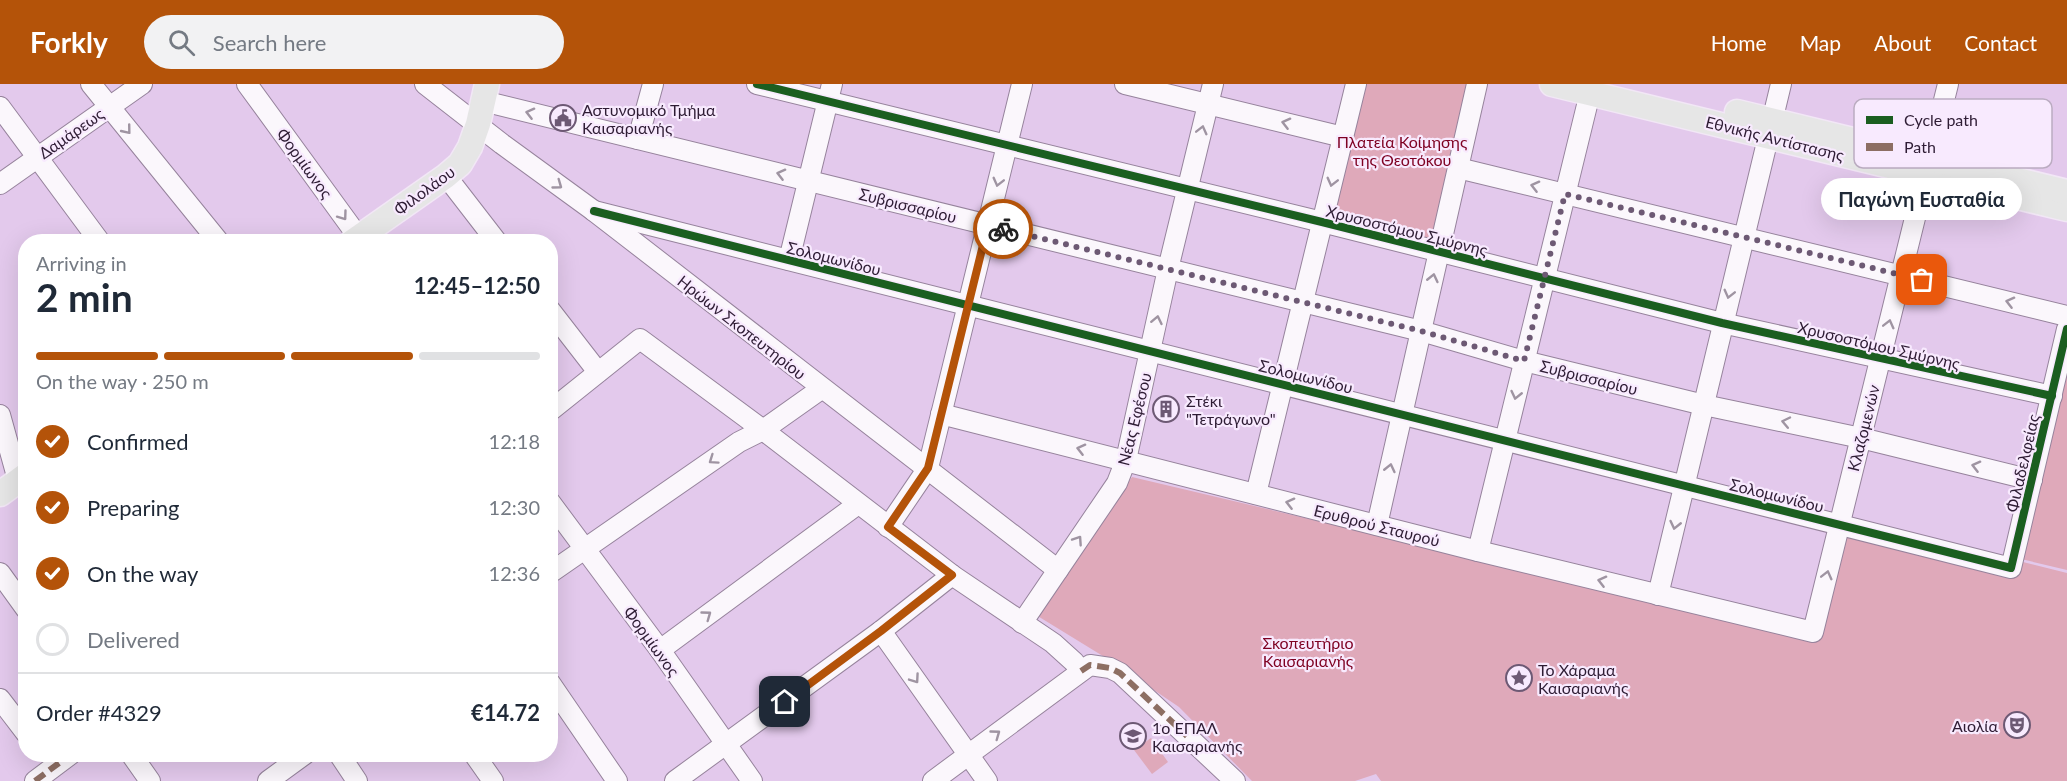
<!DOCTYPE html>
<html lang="en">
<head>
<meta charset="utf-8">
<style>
  :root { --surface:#fff; --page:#f2f2f3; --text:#1f2937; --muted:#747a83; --line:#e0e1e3; --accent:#b45309 }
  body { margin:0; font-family:Lato,sans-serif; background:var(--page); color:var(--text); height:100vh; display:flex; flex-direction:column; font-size:22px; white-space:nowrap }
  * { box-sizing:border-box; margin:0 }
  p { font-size:20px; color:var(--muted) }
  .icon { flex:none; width:33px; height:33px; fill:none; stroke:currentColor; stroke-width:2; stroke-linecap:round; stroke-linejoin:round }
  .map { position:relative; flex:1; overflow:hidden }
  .side { position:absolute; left:18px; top:150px; width:540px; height:528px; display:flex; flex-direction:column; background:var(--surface); border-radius:24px; box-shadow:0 6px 24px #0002 }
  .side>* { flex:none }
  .pin { position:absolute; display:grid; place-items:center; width:51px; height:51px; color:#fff; margin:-26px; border-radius:12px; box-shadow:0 3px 9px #0006 }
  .courier { position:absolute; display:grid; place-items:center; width:60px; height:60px; margin:-30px; border:4px solid #b45309; border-radius:50%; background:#fff; color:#222; box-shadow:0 2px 8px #0007 }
  .bubble { position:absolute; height:42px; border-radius:21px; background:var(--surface); box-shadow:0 6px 24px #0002; font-size:20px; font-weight:700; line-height:42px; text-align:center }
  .headline em { font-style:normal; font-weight:700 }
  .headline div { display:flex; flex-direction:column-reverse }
  .headline { display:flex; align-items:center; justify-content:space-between; height:102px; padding:0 18px }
  h1 { font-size:39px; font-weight:700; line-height:45px }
  .bar { display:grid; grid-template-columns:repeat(4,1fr); gap:9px 6px; align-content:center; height:72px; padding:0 18px }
  .bar i { height:8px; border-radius:4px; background:var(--line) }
  .bar .on { background:var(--accent) }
  .bar p { grid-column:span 4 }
  .line { display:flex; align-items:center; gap:15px; padding:0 18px; border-top:2px solid var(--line) }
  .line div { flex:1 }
  ol { padding:0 18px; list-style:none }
  li { display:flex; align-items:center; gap:18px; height:66px }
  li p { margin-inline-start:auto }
  li .icon { padding:6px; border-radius:50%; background:var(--accent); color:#fff; stroke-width:4 }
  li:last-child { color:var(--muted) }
  li i { width:33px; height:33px; border:3px solid var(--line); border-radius:50% }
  header { display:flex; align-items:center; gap:36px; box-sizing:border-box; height:84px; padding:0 30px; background:var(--accent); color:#fff }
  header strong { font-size:28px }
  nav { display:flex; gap:33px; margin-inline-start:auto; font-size:21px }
  .search { width:420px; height:54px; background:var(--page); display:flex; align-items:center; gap:15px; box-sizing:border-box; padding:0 21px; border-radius:33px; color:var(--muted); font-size:22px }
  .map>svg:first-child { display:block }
  .green { fill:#dfa9ba }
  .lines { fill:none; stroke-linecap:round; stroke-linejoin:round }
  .minor-casing { stroke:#96839c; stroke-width:22 }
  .major-casing { stroke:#f2e7f6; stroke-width:27 }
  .minor { stroke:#fbf7fc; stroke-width:20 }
  .major { stroke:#e6e6e6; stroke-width:24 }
  .quiet { stroke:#8d6e63; stroke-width:6; stroke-dasharray:12 6; stroke-linecap:butt }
  .cycleway-casing { stroke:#f8eafe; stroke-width:11 }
  .cycleway { stroke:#1b5e20; stroke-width:8 }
  .oneway { stroke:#9f94a2 }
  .done { stroke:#6d5974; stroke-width:6; stroke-dasharray:0 10.8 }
  .route { stroke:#b45309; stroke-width:8 }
  .labels { text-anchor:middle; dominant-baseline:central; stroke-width:4.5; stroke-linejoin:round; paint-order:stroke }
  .poi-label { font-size:16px; fill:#2e1c34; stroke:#f8eafe; text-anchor:start }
  .street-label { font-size:16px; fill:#2e1c34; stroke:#f8eafe }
  .park-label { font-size:16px; fill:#7e0022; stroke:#f8eafe }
  .key { fill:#f8eafe; stroke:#bbacc1; stroke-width:1.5 }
  .key-label { font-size:16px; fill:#2e1c34 }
</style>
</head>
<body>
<header>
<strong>Forkly</strong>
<div class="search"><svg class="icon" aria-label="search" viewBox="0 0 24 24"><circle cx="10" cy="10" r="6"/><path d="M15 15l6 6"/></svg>Search here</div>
<nav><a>Home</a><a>Map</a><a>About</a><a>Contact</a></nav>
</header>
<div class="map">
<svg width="2067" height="697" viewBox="0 0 2067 697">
  <rect width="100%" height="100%" fill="#e3c9ec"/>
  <!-- green -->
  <g class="green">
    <path d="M1362,0h111l-38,158 -105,-26z"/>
    <path d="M2067,284v202l-46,-11z"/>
    <path d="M1132,393l685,162 28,-121 222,55v208h-686l-5,-7 -21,7h-103l-73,-74 -68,-46 -75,-46z"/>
    <path d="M1151,654l17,24 -16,12 -18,-24z"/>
  </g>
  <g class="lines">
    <defs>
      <g id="minor">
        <path d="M91,0l128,158"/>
        <path d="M247,0l115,158"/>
        <path d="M425,0l77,60 92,67 464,359"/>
        <path d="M757,0l565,138 400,101 330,73"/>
        <path d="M1125,0l218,53"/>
        <path d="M483,17l938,230 103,30 180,44 157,33 171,42"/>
        <path d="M0,23l100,135"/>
        <path d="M638,55l15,-55"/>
        <path d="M1458,84l609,148"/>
        <path d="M446,92l51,66"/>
        <path d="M0,100l142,-100"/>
        <path d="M594,127l1417,357 56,-239"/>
        <path d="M789,176l43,-176"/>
        <path d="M550,226l48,62"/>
        <path d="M550,327l90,-72 123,91 189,145 101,68 21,19 7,9"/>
        <path d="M941,330l537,137 335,81 135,-548"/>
        <path d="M0,331l18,65"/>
        <path d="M1256,410l100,-410"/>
        <path d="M550,418l110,148 92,131"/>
        <path d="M1377,441l100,-441"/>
        <path d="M888,443l40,-59 94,-384"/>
        <path d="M1478,467l112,-458"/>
        <path d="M0,489l26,36"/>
        <path d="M550,489l189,-131 24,-12 58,-41"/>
        <path d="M1658,511l123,-511"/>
        <path d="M1022,539l95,-140 9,-23 42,-191 45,-185"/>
        <path d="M881,547l106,150"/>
        <path d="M660,566l198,-146"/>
        <path d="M550,599l67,98"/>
        <path d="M0,615l26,34"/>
        <path d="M131,670l19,27"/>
        <path d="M339,670l18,27"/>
        <path d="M474,670l19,27"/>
        <path d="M35,697l36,-27"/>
        <path d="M268,697l37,-27"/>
        <path d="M675,697l206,-150 71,-56"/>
        <path d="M933,697l157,-116 20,3 10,5 115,108"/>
      </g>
      <g id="major">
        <path d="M1552,0l515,125"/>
        <path d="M1737,28l330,80"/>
        <path d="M352,158l94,-66 14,-12 10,-17 8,-23 9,-40"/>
        <path d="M0,410l26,-19"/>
      </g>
    </defs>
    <!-- minor casing -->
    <use href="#minor" class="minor-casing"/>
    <!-- major casing -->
    <use href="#major" class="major-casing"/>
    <!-- minor -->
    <use href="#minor" class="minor"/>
    <!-- major -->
    <use href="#major" class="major"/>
    <!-- quiet -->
    <g class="quiet">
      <path d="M1081,587l9,-6 20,3 10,5 67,63"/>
      <path d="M35,697l36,-27"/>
    </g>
    <defs>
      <g id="cycleway">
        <path d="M757,0l565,138 400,101 330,73"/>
        <path d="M594,127l1417,357 56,-239"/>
      </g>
    </defs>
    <!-- cycleway casing -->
    <use href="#cycleway" class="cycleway-casing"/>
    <!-- cycleway -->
    <use href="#cycleway" class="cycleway"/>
  </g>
  <!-- one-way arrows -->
  <defs><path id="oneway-chevron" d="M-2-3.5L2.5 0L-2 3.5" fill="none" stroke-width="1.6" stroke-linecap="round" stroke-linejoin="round" transform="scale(1.5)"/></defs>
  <g class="oneway">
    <use href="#oneway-chevron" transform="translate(530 29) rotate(-166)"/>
    <use href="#oneway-chevron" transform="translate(1286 39) rotate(-166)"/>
    <use href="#oneway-chevron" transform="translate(127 46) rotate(51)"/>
    <use href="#oneway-chevron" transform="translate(1202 46) rotate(-76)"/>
    <use href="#oneway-chevron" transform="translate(781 90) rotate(-166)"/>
    <use href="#oneway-chevron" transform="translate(998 98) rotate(104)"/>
    <use href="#oneway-chevron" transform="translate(1332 98) rotate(104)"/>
    <use href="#oneway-chevron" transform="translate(558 101) rotate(36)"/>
    <use href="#oneway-chevron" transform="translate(1535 102) rotate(-166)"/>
    <use href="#oneway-chevron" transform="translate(343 132) rotate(54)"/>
    <use href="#oneway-chevron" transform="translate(1433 194) rotate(-77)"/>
    <use href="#oneway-chevron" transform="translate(1729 210) rotate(104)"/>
    <use href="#oneway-chevron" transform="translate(2010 218) rotate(-166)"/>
    <use href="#oneway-chevron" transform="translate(1157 236) rotate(-78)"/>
    <use href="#oneway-chevron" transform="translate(1889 240) rotate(-76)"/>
    <use href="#oneway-chevron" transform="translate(1516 311) rotate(103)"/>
    <use href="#oneway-chevron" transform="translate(1786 338) rotate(-168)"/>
    <use href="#oneway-chevron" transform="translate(1081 365) rotate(-166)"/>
    <use href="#oneway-chevron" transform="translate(713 376) rotate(145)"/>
    <use href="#oneway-chevron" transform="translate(1976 382) rotate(-166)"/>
    <use href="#oneway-chevron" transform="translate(1390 384) rotate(-77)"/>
    <use href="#oneway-chevron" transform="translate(1290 419) rotate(-166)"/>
    <use href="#oneway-chevron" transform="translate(1675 441) rotate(103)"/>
    <use href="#oneway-chevron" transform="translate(1078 456) rotate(-56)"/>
    <use href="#oneway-chevron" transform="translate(1827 491) rotate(-76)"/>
    <use href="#oneway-chevron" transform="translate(1602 497) rotate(-166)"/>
    <use href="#oneway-chevron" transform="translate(707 531) rotate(-36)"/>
    <use href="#oneway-chevron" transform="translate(915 595) rotate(55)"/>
    <use href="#oneway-chevron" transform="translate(996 650) rotate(-36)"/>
  </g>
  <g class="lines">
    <!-- done -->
    <path class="done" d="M1003,145l418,102 103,30 41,-167 357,86"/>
    <!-- route -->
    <path class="route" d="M785,618l96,-71 71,-56 -64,-48 40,-59 60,-243 15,4"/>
  </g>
  <!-- icons -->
  <defs>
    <symbol id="civic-ring" viewBox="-11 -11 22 22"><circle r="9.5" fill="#f8eafe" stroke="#6d5974" stroke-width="1.5"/><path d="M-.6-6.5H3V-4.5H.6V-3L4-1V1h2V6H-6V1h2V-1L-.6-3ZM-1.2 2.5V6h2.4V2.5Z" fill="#6d5974"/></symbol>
    <symbol id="building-ring" viewBox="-11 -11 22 22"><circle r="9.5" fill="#f8eafe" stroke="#6d5974" stroke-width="1.5"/><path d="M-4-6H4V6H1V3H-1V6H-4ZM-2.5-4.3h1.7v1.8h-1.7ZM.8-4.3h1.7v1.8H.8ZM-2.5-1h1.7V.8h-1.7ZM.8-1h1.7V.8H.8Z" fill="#6d5974"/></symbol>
    <symbol id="sight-ring" viewBox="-11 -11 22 22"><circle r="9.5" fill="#f8eafe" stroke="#6d5974" stroke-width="1.5"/><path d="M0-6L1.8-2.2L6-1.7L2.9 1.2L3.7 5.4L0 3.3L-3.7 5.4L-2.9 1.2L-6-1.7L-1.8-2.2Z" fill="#6d5974"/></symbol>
    <symbol id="theatre-ring" viewBox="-11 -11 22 22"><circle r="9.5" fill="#f8eafe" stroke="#6d5974" stroke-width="1.5"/><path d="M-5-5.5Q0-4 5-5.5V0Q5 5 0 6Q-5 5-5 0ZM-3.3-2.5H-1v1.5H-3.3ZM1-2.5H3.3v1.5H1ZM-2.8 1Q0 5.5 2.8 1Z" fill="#6d5974"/></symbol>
    <symbol id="school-ring" viewBox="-11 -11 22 22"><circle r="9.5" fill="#f8eafe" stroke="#6d5974" stroke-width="1.5"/><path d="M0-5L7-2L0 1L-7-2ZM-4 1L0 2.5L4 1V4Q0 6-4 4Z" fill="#6d5974"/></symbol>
  </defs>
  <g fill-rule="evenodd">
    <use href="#civic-ring" x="548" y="19" width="30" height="30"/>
    <use href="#building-ring" x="1151" y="310" width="30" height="30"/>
    <use href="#sight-ring" x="1504" y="579" width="30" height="30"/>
    <use href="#theatre-ring" x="2002" y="626" width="30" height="30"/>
    <use href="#school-ring" x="1118" y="637" width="30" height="30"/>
  </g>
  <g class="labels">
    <!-- poi labels -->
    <g class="poi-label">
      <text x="582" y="25">Αστυνομικό Τμήμα<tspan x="582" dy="18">Καισαριανής</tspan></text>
      <text x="1186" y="316">Στέκι<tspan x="1186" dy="18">"Τετράγωνο"</tspan></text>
      <text x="1538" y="585">Το Χάραμα<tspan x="1538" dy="18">Καισαριανής</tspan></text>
      <text x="1998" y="641" text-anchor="end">Αιολία</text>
      <text x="1152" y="643">1ο ΕΠΑΛ<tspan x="1152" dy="18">Καισαριανής</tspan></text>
    </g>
    <!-- street labels -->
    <g class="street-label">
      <text transform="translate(71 49) rotate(-35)">Δαμάρεως</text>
      <text transform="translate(1775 54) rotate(14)">Εθνικής Αντίστασης</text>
      <text transform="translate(305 79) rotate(54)">Φορμίωνος</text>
      <text transform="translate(424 106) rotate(-36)">Φιλολάου</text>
      <text transform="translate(908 121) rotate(14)">Συβρισσαρίου</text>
      <text transform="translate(1407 146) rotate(14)">Χρυσοστόμου Σμύρνης</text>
      <text transform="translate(834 174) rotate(14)">Σολομωνίδου</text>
      <text transform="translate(742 243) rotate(38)">Ηρώων Σκοπευτηρίου</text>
      <text transform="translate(1879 261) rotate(13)">Χρυσοστόμου Σμύρνης</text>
      <text transform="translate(1306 292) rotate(14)">Σολομωνίδου</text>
      <text transform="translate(1589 293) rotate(14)">Συβρισσαρίου</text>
      <text transform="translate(1134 335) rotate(-76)">Νέας Εφέσου</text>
      <text transform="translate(1863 344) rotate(-76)">Κλαζομενών</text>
      <text transform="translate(2022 379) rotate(-77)">Φιλαδελφείας</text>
      <text transform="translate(1777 411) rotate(14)">Σολομωνίδου</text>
      <text transform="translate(1377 441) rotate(14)">Ερυθρού Σταυρού</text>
      <text transform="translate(652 557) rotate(54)">Φορμίωνος</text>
    </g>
    <!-- park labels -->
    <g class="park-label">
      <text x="1402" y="57">Πλατεία Κοίμησης<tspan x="1402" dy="18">της Θεοτόκου</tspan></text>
      <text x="1308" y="558">Σκοπευτήριο<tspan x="1308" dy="18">Καισαριανής</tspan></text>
    </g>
  </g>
  <!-- legend -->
  <rect x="1854" y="15" width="198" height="69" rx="9" class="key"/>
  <rect x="1866" y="32" width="27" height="8" fill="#1b5e20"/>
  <rect x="1866" y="59" width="27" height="8" fill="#8d6e63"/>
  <g class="key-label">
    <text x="1904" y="42">Cycle path</text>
    <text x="1904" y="69">Path</text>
  </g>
</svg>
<div class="pin" style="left:1922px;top:196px;background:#ea580c"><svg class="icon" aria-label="bag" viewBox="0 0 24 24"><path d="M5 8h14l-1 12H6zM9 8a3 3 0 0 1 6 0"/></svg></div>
<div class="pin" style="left:785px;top:618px;background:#1f2937"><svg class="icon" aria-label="home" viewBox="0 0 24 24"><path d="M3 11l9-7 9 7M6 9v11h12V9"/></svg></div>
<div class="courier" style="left:1003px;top:145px"><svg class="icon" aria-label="bike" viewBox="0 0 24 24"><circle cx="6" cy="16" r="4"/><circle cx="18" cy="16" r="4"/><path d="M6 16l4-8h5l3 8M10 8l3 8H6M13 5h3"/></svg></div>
<div class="bubble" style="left:1821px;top:94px;width:201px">Παγώνη Ευσταθία</div>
<section class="side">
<div class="headline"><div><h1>2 min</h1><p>Arriving in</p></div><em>12:45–12:50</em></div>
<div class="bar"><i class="on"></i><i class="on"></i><i class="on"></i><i></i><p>On the way · 250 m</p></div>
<ol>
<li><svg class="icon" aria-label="check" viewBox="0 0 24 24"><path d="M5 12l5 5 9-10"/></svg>Confirmed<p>12:18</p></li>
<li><svg class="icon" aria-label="check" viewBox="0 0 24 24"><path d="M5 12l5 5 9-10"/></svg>Preparing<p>12:30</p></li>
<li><svg class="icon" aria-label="check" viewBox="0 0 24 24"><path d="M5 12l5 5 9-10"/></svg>On the way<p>12:36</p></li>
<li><i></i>Delivered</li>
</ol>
<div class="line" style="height:78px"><div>Order #4329</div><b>€14.72</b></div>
</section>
</div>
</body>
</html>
